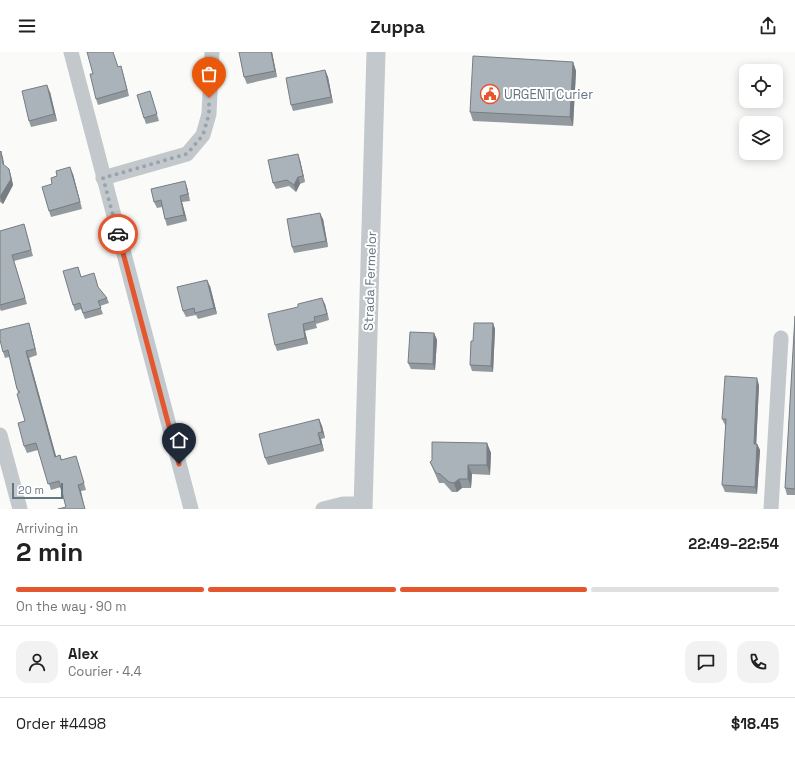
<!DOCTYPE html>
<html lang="en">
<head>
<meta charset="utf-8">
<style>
  :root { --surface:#fff; --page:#f2f2f2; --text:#222; --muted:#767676; --line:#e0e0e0; --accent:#e4572e }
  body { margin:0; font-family:"Space Grotesk",sans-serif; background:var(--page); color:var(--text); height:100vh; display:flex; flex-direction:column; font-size:15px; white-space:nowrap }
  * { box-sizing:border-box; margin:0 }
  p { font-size:13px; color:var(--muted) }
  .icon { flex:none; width:22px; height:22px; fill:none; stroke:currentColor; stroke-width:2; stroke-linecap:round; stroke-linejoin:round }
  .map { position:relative; height:457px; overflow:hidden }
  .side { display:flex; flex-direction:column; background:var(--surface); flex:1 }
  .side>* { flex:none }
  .buttons { position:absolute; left:739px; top:12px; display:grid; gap:8px }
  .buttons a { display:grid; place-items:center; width:44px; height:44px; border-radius:8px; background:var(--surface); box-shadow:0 2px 10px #0003; font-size:20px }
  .scale { position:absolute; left:12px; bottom:10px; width:51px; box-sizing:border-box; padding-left:4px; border:2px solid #657683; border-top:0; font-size:11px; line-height:14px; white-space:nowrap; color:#657683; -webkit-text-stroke:3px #fff; paint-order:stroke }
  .pin { position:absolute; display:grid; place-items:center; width:34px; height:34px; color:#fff; margin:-41px -17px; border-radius:50% 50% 50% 0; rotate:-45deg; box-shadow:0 0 4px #0007 }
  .pin .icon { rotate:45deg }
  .courier { position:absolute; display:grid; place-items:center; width:40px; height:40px; margin:-20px; border:3px solid #e4572e; border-radius:50%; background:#fff; color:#222; box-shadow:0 1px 5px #0007 }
  .head em { font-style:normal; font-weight:700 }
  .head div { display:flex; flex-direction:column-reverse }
  .head { display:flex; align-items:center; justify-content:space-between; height:68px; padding:0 16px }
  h1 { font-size:26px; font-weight:700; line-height:30px }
  .bar { display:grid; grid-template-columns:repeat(4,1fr); gap:6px 4px; align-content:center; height:48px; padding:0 16px }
  .bar i { height:5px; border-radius:3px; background:var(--line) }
  .bar .on { background:var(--accent) }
  .bar p { grid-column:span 4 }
  .line { display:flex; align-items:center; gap:10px; padding:0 16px; border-top:1px solid var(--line) }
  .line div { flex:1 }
  .round { display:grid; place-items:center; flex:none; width:42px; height:42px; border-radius:12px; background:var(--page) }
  header { display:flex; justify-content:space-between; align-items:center; height:52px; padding:0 16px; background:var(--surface); font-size:18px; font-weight:700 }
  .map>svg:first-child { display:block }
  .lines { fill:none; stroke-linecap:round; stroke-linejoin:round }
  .minor { stroke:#c3c8cc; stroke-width:15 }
  .tertiary { stroke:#c3c8cc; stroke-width:19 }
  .wall { fill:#929a9f }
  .shaded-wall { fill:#777d82 }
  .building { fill:#aab3b9; stroke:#777d82 }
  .done { stroke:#99a4ac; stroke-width:4; stroke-dasharray:0 7.2 }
  .route { stroke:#e4572e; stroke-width:5 }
  .labels { text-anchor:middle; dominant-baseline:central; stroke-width:4; stroke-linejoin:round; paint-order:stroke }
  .poi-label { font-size:13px; fill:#657683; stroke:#fff; text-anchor:start }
  .street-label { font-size:13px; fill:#657683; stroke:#fff }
</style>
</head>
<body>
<header><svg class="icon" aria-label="menu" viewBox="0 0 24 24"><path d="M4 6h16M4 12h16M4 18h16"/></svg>Zuppa<svg class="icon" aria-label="share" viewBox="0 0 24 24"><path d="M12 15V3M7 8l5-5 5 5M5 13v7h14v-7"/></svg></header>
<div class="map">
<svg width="795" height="457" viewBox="0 0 795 457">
  <rect width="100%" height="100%" fill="#fafaf8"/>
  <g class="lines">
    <!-- minor -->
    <g class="minor">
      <path d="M71,0l120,457"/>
      <path d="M103,126l84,-24 16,-19 6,-21 3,-62"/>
      <path d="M0,383l20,74"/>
      <path d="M323,457l20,-5h21"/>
      <path d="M771,457l10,-171"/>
    </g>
    <!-- tertiary -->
    <path class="tertiary" d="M363,457l13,-457"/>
  </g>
  <!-- wall -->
  <g class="wall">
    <path d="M239,0h33l5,25 -30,7 -3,-7z"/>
    <path d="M573,10l3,9 -3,55 -100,-5 -3,-9z"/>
    <path d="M121,14l8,30 -31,9 -2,-6 22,-32z"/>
    <path d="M325,18l3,7 5,26 -40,8 -2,-6z"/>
    <path d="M150,39l9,30 -13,3 -2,-6z"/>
    <path d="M50,40l7,29 -26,6 -2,-6z"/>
    <path d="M0,100l3,6 1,8 5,3 2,7 2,9 -10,19 -3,-2z"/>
    <path d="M300,108l5,22 -5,2 -4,8 -7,-6 -13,3 -3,-6z"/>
    <path d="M73,122l9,35 -31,8 -2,-6 3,-27z"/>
    <path d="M187,135l3,14 -8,1 5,19 -20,5 -2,-7 -3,-12 -5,1 -3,-6z"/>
    <path d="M323,167l5,28 -34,6 -2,-6z"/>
    <path d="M24,172l9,32 -19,5 13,43 -26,7 -1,-2v-78z"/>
    <path d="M78,215l3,10 15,2 2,9 9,10 2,5 -9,3 3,8 -18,5 -4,-10 -6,2 -2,-6z"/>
    <path d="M210,234l7,28 -19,5 -2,-4 -10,2 -3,-6z"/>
    <path d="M325,252l4,16 -13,4 1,4 -12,3 3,13 -31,7 -2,-6z"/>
    <path d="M795,264v179h-8l-2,-7z"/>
    <path d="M493,271l2,6 -2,43 -21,-1 -2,-6 3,-24z"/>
    <path d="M31,278l6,25 -8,3 27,99 4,-2 2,5 16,2 8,28 -5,1 -15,16 -5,-20 -10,3 -13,-40 -11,3 -3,-7 1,-25 -16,-64 -4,1 -2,-6z"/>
    <path d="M434,281l3,7 -2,30 -24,-1 -3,-6z"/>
    <path d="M759,333l-3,59h1l3,6 -3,44 -32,-2 -3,-7 4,-60h-1l-3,-6z"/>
    <path d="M319,367l3,7 3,12 -4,1 3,12 -56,14 -3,-7z"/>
    <path d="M487,391l4,10 -1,22 -18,-1 -1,14h-9l-5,4h-5l-8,-9h-5l-9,-21z"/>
  </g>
  <!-- shaded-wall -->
  <g class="shaded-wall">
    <path d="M271,0h1l5,25 -2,-6z"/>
    <path d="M573,10l3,9 -3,55 -3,-9z"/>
    <path d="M121,14l2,7 6,23 -2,-6z"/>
    <path d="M325,18l3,7 5,26 -2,-6z"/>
    <path d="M47,33l3,7 7,29 -3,-7z"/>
    <path d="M1,99l2,7 2,13 -2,-7z"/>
    <path d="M298,102l2,6 5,22 -2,-6z"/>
    <path d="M70,115l3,7 9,35z"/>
    <path d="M9,117l2,7 2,9 -10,19 -3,-7z"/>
    <path d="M298,125l2,7 -4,8 -2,-7z"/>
    <path d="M185,129l2,6 3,14 -2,-7z"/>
    <path d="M180,144l2,6 5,19 -3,-6z"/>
    <path d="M320,161l3,6 5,28 -2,-6z"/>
    <path d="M207,228l3,6 7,28 -3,-6z"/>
    <path d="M322,246l3,6 4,16 -2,-6z"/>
    <path d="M29,271l2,7 6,25 -2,-6z"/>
    <path d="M493,271l2,6 -2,43 -2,-6z"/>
    <path d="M303,272l2,7 3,13 -3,-6z"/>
    <path d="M434,281l3,7 -2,30 -2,-6z"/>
    <path d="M26,299l3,7 29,105 -3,-6z"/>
    <path d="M757,326l2,7 -3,65 -2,-6z"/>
    <path d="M319,367l3,7 3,12 -3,-6z"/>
    <path d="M318,381l3,6 3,12 -3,-7z"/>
    <path d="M487,391l4,10 -1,22 -3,-10z"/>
    <path d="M757,392l3,6 -3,44 -2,-7z"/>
    <path d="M468,413l4,9 -1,14 -3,-9z"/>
    <path d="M459,427l3,9 -5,4 -3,-9z"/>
    <path d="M78,433l3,6 4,18z"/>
  </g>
  <!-- building -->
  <g class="building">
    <path d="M87,0h26l5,15 3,-1 6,24 -31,9 -6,-25h3z"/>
    <path d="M239,0h32l4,19 -31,6z"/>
    <path d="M473,4l100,6 -3,55 -100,-5z"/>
    <path d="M325,18l6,27 -40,8 -5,-27z"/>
    <path d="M47,33l7,29 -25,7 -7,-30z"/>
    <path d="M150,39l7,23 -13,4 -7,-23z"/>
    <path d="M1,99l2,13 6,5 2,10 -11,18v-45z"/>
    <path d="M298,102l5,22 -5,1 -4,8 -7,-5 -14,3 -5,-23z"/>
    <path d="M70,115l10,35 -31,9 -7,-24 10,-3 -1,-6 6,-2 -1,-5z"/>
    <path d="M185,129l3,13 -8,2 4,19 -19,4 -4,-19 -7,2 -3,-13z"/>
    <path d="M320,161l6,28 -34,6 -5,-28z"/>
    <path d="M24,172l7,26 -19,5 13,43 -25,7v-74z"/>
    <path d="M78,215l3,10 13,-4 4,14 9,11 -9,3 3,7 -18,5 -3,-10 -7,2 -10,-34z"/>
    <path d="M207,228l7,28 -19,5 -1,-5 -11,3 -6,-24z"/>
    <path d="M322,246l5,16 -13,3 1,4 -12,3 2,14 -30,7 -7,-31 30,-7v-3z"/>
    <path d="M795,264v173l-10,-1z"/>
    <path d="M29,271l6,26 -9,2 29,106 5,-2 1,5 15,-4 8,27 -6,2 7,24h-27l8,-2 -7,-26 -11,3 -12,-41 -12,3 -6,-23 7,-2 -8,-27 3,-2 -3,-3 -9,-39 -5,2 -3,-12v-10z"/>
    <path d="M474,271h19l-2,43 -21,-1 1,-24h2z"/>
    <path d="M410,280l24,1 -1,31 -25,-1z"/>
    <path d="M725,324l32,2 -3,66h3l-2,43 -33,-2 4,-66h-4z"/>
    <path d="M319,367l3,13 -4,1 3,11 -56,14 -6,-24z"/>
    <path d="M432,390l55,1v22h-19v14h-9l-5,4 -5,-1 -9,-8 -4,-1 -6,-11 2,-2z"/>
  </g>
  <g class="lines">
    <!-- done -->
    <path class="done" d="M118,182l-15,-56 84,-24 16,-19 6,-21v-16"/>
    <!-- route -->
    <path class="route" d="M118,182l61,230"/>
  </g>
  <!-- icons -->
  <defs>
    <symbol id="civic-ring" viewBox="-11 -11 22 22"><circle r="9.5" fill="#fff" stroke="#e4572e" stroke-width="1.5"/><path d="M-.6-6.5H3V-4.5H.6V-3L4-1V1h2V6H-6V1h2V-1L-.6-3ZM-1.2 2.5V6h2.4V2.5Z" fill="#e4572e"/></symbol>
  </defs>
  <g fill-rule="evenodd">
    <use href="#civic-ring" x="479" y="31" width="22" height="22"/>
  </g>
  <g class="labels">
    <!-- poi labels -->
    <g class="poi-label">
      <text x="504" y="42">URGENT Curier</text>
    </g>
    <!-- street labels -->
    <g class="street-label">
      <text transform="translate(370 229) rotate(-88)">Strada Fermelor</text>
    </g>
  </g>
</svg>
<div class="buttons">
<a><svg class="icon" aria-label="locate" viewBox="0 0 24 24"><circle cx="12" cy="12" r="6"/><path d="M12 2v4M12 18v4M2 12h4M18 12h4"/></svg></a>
<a><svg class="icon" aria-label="layers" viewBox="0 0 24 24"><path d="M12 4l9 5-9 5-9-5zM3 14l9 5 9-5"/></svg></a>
</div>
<div class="scale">20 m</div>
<div class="pin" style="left:209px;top:46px;background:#ea580c"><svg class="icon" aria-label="bag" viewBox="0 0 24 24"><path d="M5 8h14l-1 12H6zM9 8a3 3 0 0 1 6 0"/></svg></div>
<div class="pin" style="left:179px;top:412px;background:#1f2937"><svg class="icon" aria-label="home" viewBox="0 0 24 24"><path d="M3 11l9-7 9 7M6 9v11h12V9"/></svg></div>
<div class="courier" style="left:118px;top:182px"><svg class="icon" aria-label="car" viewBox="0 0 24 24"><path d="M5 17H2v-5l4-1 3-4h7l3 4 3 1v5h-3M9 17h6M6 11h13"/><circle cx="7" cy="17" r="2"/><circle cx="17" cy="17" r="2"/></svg></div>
</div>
<section class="side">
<div class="head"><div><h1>2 min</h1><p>Arriving in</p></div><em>22:49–22:54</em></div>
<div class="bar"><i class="on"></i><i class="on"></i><i class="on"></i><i></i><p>On the way · 90 m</p></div>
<div class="line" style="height:72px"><a class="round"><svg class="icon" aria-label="person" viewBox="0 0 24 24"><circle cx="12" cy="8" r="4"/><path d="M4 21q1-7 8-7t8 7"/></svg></a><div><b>Alex</b><p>Courier · 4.4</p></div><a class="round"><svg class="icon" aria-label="chat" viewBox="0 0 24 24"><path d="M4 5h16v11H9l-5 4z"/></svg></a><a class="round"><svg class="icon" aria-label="phone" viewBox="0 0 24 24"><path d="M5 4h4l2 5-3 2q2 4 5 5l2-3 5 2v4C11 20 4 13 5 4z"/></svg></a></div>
<div class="line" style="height:52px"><div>Order #4498</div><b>$18.45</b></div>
</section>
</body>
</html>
